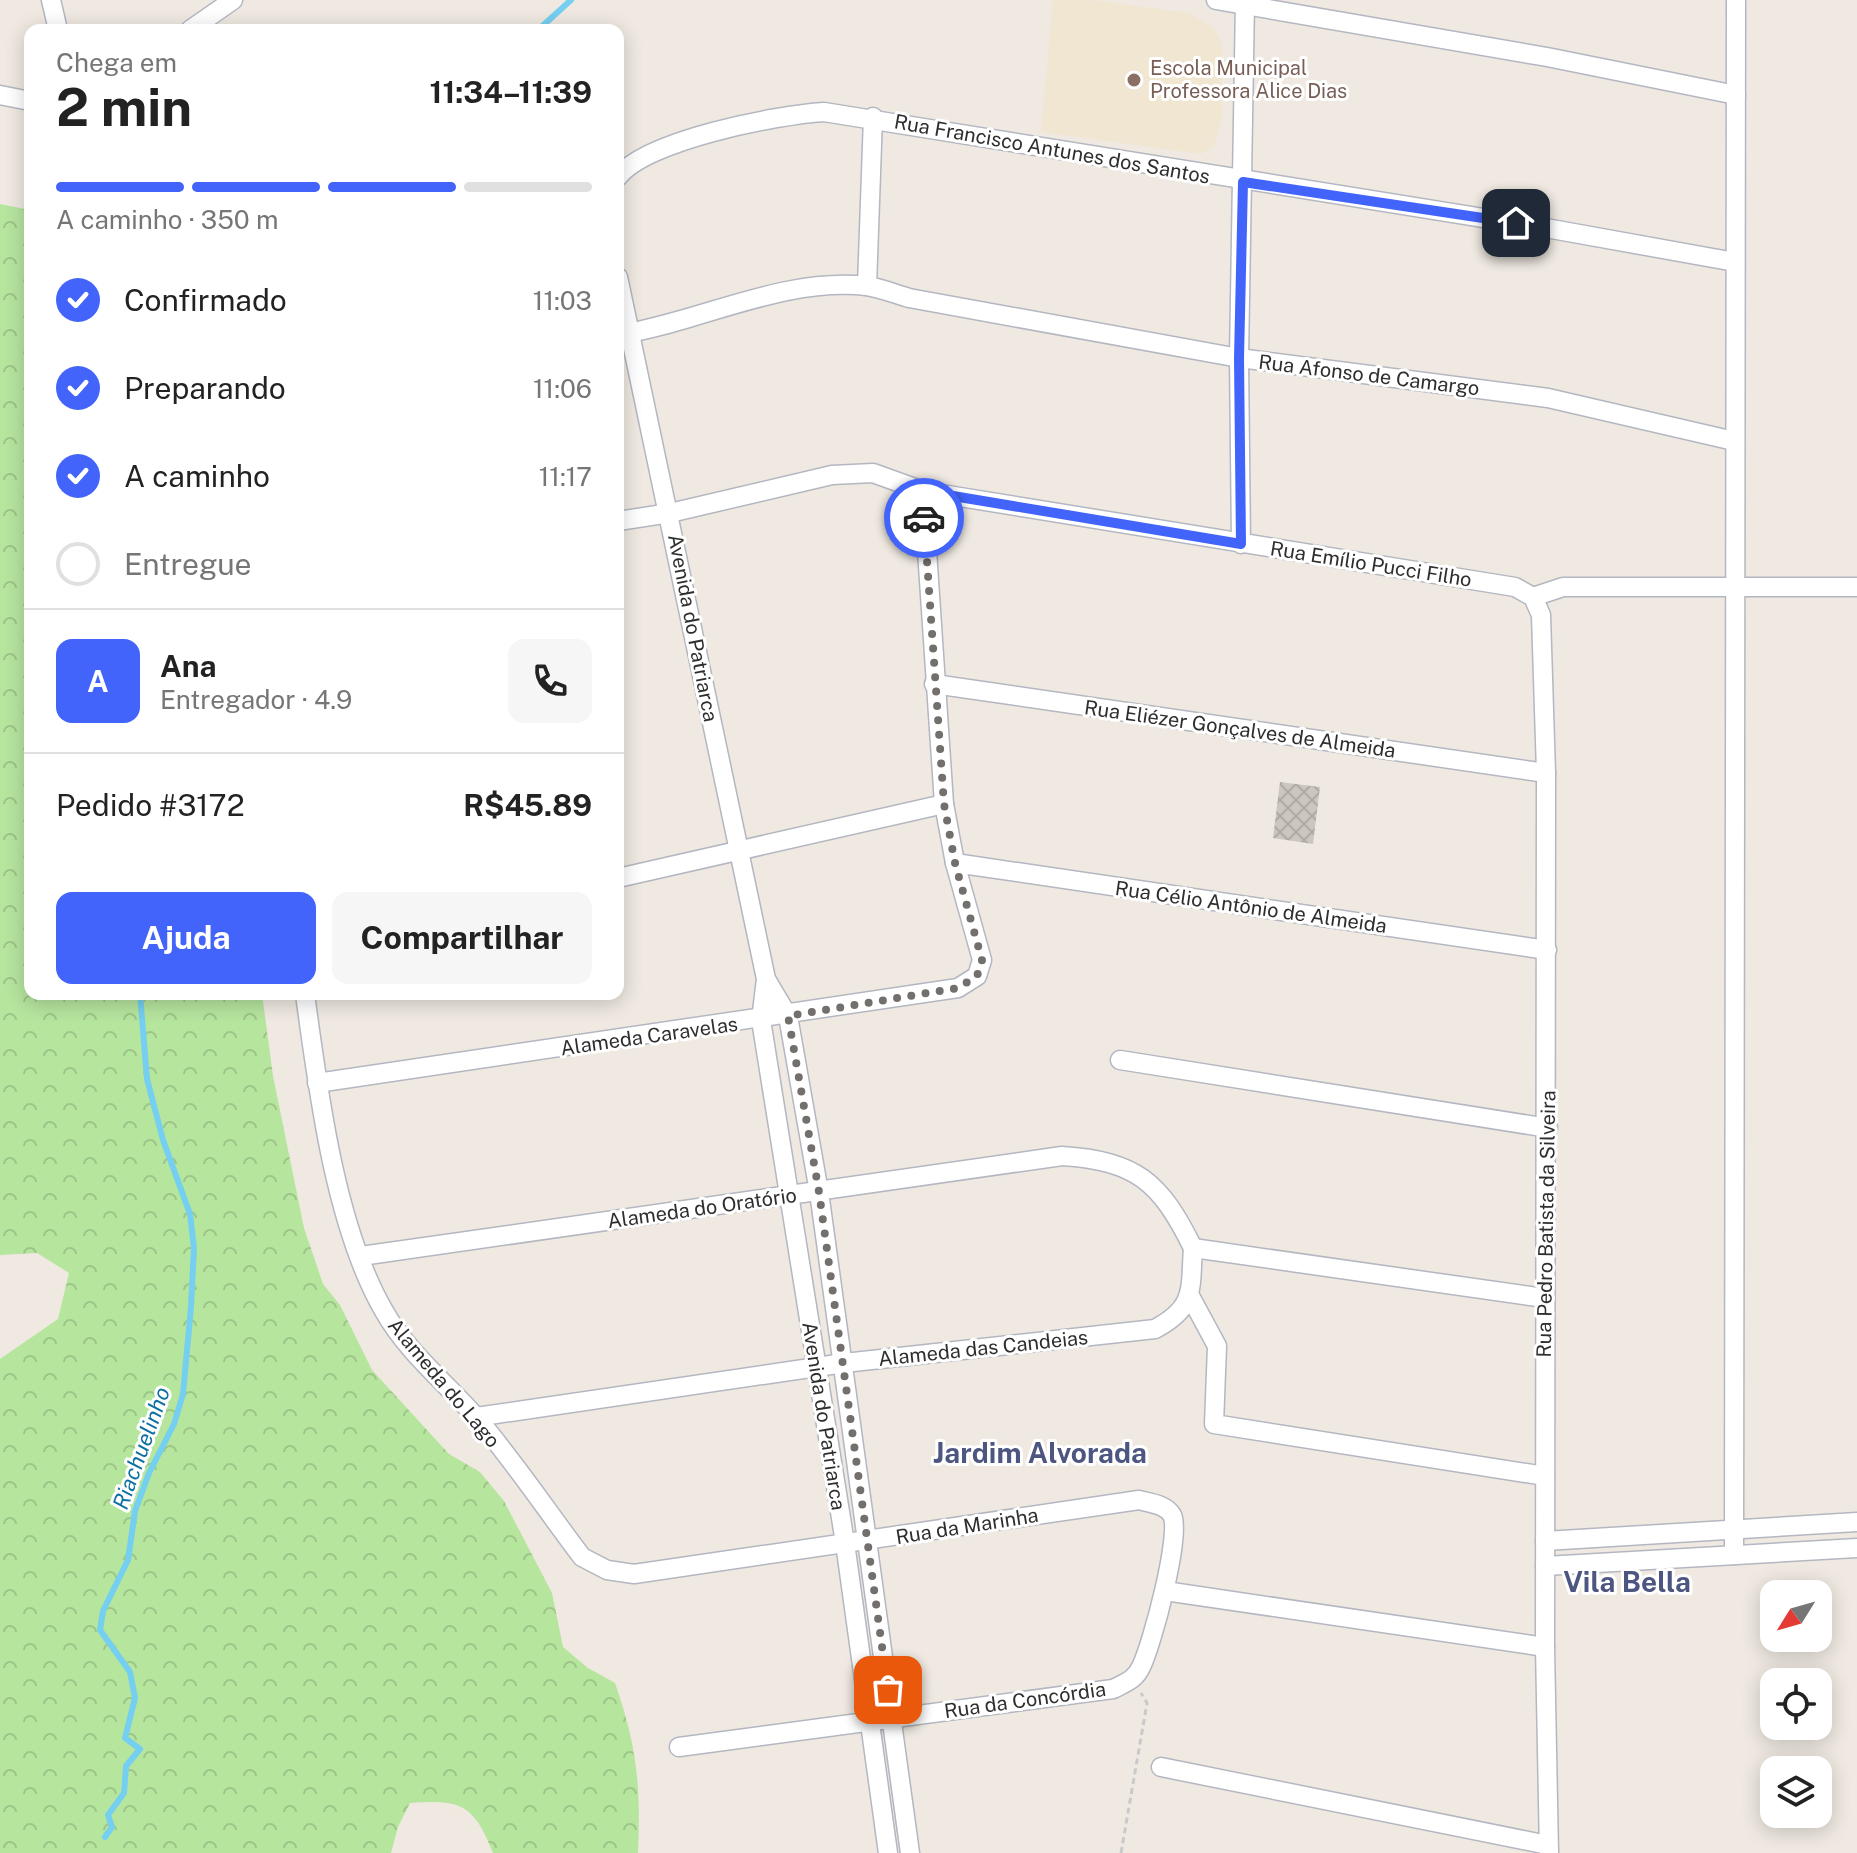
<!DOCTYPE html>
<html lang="pt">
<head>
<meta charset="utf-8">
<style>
  :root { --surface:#fff; --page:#f6f6f6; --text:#222; --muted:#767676; --line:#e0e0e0; --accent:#4264fb }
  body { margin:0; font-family:"Public Sans",sans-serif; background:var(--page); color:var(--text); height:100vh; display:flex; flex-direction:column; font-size:30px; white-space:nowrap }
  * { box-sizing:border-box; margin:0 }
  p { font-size:26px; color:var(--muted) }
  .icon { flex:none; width:44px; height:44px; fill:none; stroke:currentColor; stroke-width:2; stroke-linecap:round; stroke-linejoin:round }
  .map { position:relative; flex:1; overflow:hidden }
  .drawer { position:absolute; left:24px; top:24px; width:600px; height:976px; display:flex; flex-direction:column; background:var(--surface); border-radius:16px; box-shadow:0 4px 20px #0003 }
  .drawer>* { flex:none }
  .needle { width:52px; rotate:233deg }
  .buttons { position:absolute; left:1760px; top:1580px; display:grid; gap:16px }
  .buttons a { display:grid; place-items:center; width:72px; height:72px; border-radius:16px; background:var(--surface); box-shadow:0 4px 20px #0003; font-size:40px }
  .pin { position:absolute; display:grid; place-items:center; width:68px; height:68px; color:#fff; margin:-34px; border-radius:16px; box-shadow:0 4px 12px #0006 }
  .courier { position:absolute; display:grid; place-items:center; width:80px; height:80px; margin:-40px; border:6px solid #4264fb; border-radius:50%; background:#fff; color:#222; box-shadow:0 2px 10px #0007 }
  .summary em { font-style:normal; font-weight:700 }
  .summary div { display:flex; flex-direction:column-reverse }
  .summary { display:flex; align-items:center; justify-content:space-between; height:136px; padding:0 32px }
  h1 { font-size:52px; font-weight:700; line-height:60px }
  .bar { display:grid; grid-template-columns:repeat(4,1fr); gap:12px 8px; align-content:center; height:96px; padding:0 32px }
  .bar i { height:10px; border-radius:6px; background:var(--line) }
  .bar .selected { background:var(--accent) }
  .bar p { grid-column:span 4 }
  .line { display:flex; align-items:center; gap:20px; padding:0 32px; border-top:2px solid var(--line) }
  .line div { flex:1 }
  .round { display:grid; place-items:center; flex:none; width:84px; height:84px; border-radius:16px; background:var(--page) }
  ol { padding:0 32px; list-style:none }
  li { display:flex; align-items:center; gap:24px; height:88px }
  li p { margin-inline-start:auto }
  li .icon { padding:8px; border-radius:50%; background:var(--accent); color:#fff; stroke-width:4 }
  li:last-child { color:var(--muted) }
  li i { width:44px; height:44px; border:4px solid var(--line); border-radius:50% }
  .cta { display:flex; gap:16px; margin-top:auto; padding:16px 32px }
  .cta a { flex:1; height:92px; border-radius:16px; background:var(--accent); color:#fff; font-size:32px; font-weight:700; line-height:92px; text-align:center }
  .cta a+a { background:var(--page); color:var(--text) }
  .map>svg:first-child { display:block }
  .education { fill:#f0e6d1 }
  .forest { fill:url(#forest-crowns) }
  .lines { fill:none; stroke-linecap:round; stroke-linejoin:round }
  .stream { stroke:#75cff0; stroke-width:6 }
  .building { fill:url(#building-cross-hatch) }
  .minor-casing { stroke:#b4b7c1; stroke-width:21 }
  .path { stroke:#c9c9c9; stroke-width:3; stroke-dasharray:6 4; stroke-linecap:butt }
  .minor { stroke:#fff; stroke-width:18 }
  .done { stroke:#726f6d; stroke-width:8; stroke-dasharray:0 14.4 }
  .route { stroke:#4264fb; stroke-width:10 }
  .education-dot { fill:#8d6e63; stroke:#fff; stroke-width:3 }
  .labels { text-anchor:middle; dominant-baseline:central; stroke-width:6; stroke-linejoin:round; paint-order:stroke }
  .education-label { font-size:20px; fill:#785e54; stroke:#fff; text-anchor:start }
  .street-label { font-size:20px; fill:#2e2e2e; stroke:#fff }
  .water-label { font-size:22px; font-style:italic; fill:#0d6fa3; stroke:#fff }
  .district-label { font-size:28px; font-weight:bold; fill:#4d5680; stroke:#fff }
</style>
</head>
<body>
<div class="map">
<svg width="1857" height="1853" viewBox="0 0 1857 1853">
  <defs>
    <pattern id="forest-crowns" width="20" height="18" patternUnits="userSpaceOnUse" patternTransform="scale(2)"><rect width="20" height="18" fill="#b6e59e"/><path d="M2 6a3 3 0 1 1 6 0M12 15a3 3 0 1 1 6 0" fill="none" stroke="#9dc588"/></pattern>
    <pattern id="building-cross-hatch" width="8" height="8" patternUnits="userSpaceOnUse" patternTransform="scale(2)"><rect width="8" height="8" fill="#cbc7bf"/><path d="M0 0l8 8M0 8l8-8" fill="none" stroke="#afaba4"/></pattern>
  </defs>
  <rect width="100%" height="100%" fill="#efe9e1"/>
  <!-- education -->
  <path class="education" d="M1053,0h39l97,13 24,14 9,18v71l-8,30 -13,8 -160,-22z"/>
  <!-- forest -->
  <path class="forest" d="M0,204l30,6v784h232l11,82 31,152 19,56 17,21 32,65 77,84 31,18 24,29 48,92 11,54 25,21 27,15c22,63 26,104 23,170h-145c-19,-48 -31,-54 -83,-50l-12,24 -7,26h-391v-494l58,-40 11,-46 -32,-20 -37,2z"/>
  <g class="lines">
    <!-- stream -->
    <g class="stream">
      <path d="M538,30l33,-30"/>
      <path d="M105,1837l7,-10 -4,-12 16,-22 2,-27 14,-17 -15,-11 10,-40 -5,-26 -30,-42 3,-19 25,-51 7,-49 14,-38 25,-49 9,-30 8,-87 3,-59 -4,-34 -27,-74 -16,-61 -7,-85"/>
    </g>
  </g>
  <!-- building -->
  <path class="building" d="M1280,782l40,5 -7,57 -40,-6z"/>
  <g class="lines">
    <defs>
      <g id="minor">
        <path d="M51,0l7,30"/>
        <path d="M1216,0l331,57 189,38"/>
        <path d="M190,30l43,-30"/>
        <path d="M0,95l30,6"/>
        <path d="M618,177c28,-37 159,-62 206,-65l722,116 189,34"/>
        <path d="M618,277l148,702 -5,41 84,523 43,310"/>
        <path d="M867,286l6,-169"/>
        <path d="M618,335c82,-13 164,-58 249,-49 14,2 28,8 42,12l330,60 309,40 186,43"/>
        <path d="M618,521l52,-8 162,-38 41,-2 50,18 592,96 18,10"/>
        <path d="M1241,544l-2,-186 6,-358"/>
        <path d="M1533,597l8,18 5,158 -1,874 4,206"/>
        <path d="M1533,597l30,-10h294"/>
        <path d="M934,684l612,89"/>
        <path d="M955,863l592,87"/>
        <path d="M618,878l326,-74"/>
        <path d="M766,979l22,37 31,176 91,661"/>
        <path d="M305,994c13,96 30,233 79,317 23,41 61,71 92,106 38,44 71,94 106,140l25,13 27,4 505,-74c11,3 26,4 33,15 10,18 -20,130 -31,152 -6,13 -16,16 -28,22l-434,58"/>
        <path d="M1120,1060l428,68"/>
        <path d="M317,1083l641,-95 19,-12 5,-16 -27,-97 -11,-59 -21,-313"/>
        <path d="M1193,1248l351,50"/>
        <path d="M361,1256l701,-100c74,5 98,25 131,92"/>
        <path d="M1190,1296l27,50 -3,78 331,52"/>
        <path d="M476,1417l368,-54 311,-34c41,-22 35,-39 38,-81"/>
        <path d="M1545,1541l312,-19"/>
        <path d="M1734,1555l2,-1555"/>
        <path d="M1545,1566l312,-18"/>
        <path d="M1165,1591l380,56"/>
        <path d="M1161,1767l387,78"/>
      </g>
    </defs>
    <!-- minor casing -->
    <use href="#minor" class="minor-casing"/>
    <!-- path -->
    <path class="path" d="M1121,1853l26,-150 -6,-10"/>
    <!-- minor -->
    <use href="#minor" class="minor"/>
  </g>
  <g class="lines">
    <!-- done -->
    <path class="done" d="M888,1690l-69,-498 -31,-176 170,-28 19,-12 5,-16 -27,-97 -11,-59 -20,-286"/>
    <!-- route -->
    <path class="route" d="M924,518l-1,-27 318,53 -2,-186 4,-176 273,41"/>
  </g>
  <!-- markers -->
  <circle class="education-dot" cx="1134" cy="80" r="8"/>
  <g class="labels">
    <!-- education labels -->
    <g class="education-label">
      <text x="1150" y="68">Escola Municipal<tspan x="1150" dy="23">Professora Alice Dias</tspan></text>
    </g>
    <!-- street labels -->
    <g class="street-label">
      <text transform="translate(1052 149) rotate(10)">Rua Francisco Antunes dos Santos</text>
      <text transform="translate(1369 375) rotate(7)">Rua Afonso de Camargo</text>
      <text transform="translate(1371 564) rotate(9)">Rua Emílio Pucci Filho</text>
      <text transform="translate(693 628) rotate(79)">Avenida do Patriarca</text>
      <text transform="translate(1240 729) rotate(8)">Rua Eliézer Gonçalves de Almeida</text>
      <text transform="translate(1251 907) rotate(8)">Rua Célio Antônio de Almeida</text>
      <text transform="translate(649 1036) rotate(-8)">Alameda Caravelas</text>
      <text transform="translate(702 1208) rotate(-8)">Alameda do Oratório</text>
      <text transform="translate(1546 1224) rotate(-89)">Rua Pedro Batista da Silveira</text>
      <text transform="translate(983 1348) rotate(-6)">Alameda das Candeias</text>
      <text transform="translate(444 1383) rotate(50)">Alameda do Lago</text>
      <text transform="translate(824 1416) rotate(81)">Avenida do Patriarca</text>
      <text transform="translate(967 1526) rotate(-9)">Rua da Marinha</text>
      <text transform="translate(1025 1700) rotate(-8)">Rua da Concórdia</text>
    </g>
    <!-- water labels -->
    <g class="water-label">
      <text transform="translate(141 1448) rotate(-70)">Riachuelinho</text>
    </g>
    <!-- district labels -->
    <g class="district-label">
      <text x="1040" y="1452">Jardim Alvorada</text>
      <text x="1627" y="1581">Vila Bella</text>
    </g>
  </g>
</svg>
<div class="buttons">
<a><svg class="needle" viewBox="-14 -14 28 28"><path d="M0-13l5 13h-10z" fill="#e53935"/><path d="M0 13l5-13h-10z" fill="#767676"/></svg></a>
<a><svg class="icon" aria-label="locate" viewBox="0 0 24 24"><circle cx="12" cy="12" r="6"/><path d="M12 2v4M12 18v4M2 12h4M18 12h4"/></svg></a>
<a><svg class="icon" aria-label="layers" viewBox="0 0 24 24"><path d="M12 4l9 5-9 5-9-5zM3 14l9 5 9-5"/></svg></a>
</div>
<div class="pin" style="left:888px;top:1690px;background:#ea580c"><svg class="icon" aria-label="bag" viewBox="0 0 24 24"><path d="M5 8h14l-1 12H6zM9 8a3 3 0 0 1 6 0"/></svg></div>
<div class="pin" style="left:1516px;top:223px;background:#1f2937"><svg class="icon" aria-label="home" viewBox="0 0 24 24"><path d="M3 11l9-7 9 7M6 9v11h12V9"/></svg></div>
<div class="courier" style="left:924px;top:518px"><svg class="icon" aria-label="car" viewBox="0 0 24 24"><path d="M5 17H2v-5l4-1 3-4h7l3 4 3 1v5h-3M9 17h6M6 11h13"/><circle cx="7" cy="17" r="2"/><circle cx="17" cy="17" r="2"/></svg></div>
<section class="drawer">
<div class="summary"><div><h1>2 min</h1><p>Chega em</p></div><em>11:34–11:39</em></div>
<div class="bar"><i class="selected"></i><i class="selected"></i><i class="selected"></i><i></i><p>A caminho · 350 m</p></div>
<ol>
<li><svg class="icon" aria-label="check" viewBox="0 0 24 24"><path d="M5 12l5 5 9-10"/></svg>Confirmado<p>11:03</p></li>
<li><svg class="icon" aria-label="check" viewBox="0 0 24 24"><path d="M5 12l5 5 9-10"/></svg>Preparando<p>11:06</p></li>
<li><svg class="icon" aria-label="check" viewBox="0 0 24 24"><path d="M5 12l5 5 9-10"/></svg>A caminho<p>11:17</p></li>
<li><i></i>Entregue</li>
</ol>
<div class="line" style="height:144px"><b class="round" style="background:var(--accent);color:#fff">A</b><div><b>Ana</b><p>Entregador · 4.9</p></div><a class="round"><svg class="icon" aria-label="phone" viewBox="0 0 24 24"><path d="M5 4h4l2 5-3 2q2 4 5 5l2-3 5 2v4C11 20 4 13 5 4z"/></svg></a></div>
<div class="line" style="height:104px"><div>Pedido #3172</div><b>R$45.89</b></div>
<div class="cta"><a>Ajuda</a><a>Compartilhar</a></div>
</section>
</div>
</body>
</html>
